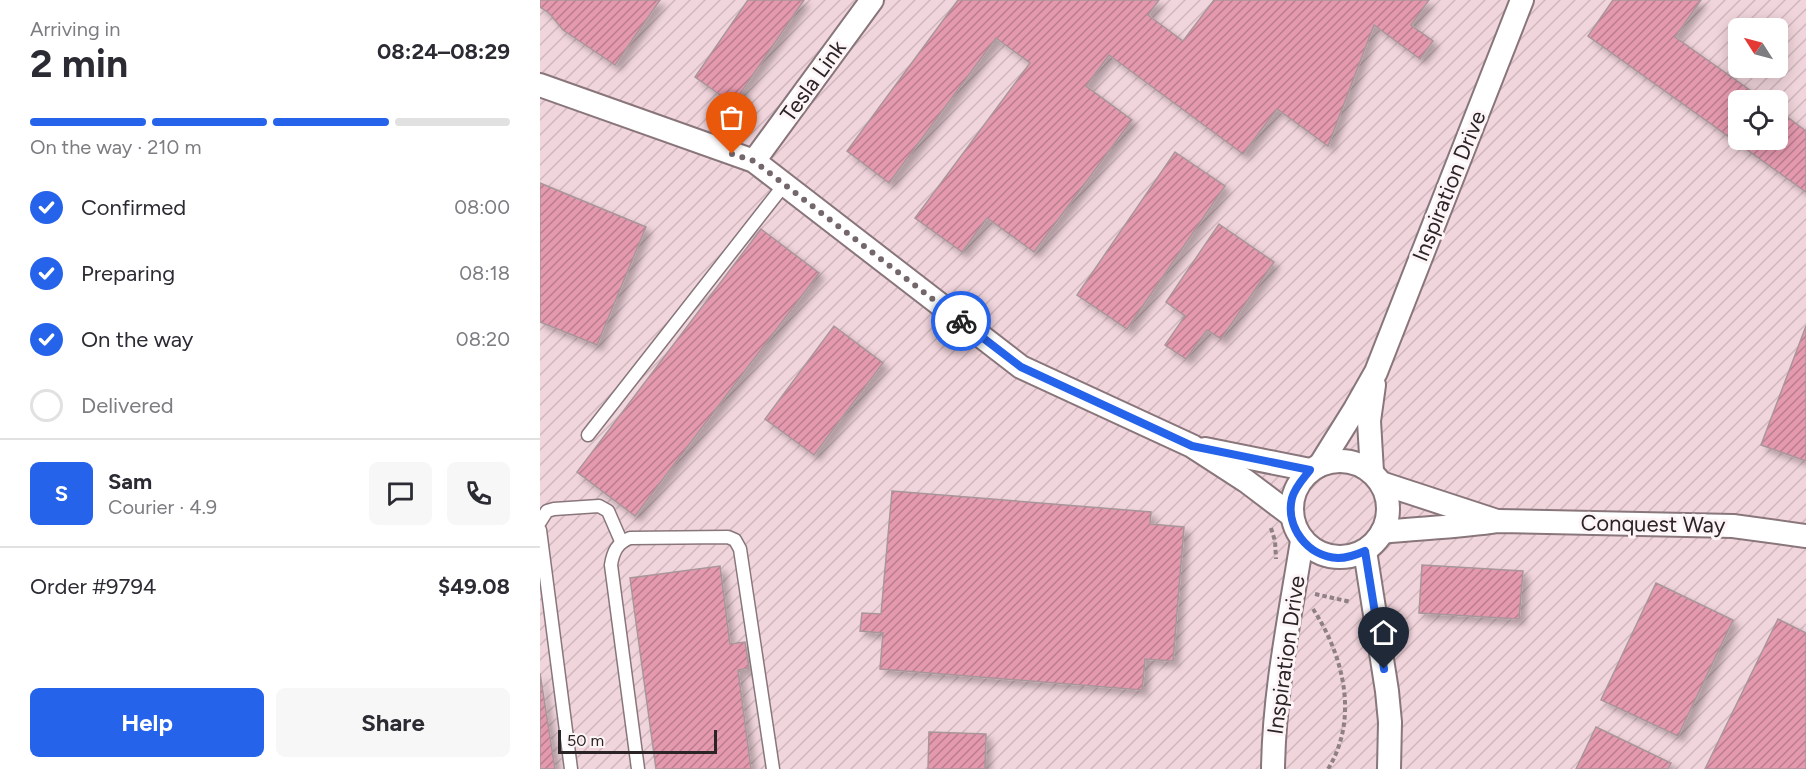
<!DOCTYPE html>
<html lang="en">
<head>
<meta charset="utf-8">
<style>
  :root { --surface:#fff; --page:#f7f7f7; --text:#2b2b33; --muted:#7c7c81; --line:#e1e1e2; --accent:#2563eb }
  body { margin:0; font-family:Figtree,sans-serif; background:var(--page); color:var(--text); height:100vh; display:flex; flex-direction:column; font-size:22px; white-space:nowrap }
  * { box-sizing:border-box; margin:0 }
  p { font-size:20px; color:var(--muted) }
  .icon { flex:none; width:33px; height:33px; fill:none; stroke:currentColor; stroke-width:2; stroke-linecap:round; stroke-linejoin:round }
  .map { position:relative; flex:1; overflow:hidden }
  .drawer { display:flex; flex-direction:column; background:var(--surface); width:540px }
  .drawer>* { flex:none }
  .needle { width:39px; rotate:306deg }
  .controls { position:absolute; left:1188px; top:18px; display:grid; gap:12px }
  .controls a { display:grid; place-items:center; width:60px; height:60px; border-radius:9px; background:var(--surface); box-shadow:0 3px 15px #0003; font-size:30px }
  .scale { position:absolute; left:18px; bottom:15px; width:159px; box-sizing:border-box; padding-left:6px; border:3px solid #2b2426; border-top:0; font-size:16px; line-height:21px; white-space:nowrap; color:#2b2426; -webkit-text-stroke:4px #fdf4f6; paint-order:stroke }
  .pin { position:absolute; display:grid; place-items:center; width:51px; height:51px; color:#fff; margin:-62px -26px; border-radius:50% 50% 50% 0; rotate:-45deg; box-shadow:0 0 6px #0007 }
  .pin .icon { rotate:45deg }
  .courier { position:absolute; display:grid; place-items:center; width:60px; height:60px; margin:-30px; border:4px solid #2563eb; border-radius:50%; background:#fff; color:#222; box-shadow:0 2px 8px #0007 }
  .overview em { font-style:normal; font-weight:700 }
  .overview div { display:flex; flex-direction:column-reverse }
  .overview { display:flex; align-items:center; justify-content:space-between; height:102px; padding:0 30px }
  h1 { font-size:39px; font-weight:700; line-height:45px }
  .bar { display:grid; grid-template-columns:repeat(4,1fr); gap:9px 6px; align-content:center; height:72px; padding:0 30px }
  .bar i { height:8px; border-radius:4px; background:var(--line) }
  .bar .current { background:var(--accent) }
  .bar p { grid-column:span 4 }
  .line { display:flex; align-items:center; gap:15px; padding:0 30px; border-top:2px solid var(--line) }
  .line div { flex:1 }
  .round { display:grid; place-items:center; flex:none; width:63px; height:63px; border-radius:9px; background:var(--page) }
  ol { padding:0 30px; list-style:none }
  li { display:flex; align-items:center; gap:18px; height:66px }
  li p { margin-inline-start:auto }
  li .icon { padding:6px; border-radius:50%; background:var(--accent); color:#fff; stroke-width:4 }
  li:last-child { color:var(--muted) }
  li i { width:33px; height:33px; border:3px solid var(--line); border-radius:50% }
  .action { display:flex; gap:12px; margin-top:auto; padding:12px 30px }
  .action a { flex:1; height:69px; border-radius:9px; background:var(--accent); color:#fff; font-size:24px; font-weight:700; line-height:69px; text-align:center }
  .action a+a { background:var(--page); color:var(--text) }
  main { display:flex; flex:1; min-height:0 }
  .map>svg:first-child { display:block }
  .industrial { fill:url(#industrial-furrows); fill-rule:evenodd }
  .building { fill:url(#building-hatch); stroke:#a9969b; stroke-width:1.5; filter:url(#shadow) }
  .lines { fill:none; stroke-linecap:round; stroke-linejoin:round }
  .service-casing { stroke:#88767b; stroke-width:15 }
  .minor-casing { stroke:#88767b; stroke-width:26 }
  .path { stroke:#8e8084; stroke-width:4; stroke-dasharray:4.5 3; stroke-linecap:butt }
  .service { stroke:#fff; stroke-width:12 }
  .minor { stroke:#fff; stroke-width:22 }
  .done { stroke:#73676a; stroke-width:6; stroke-dasharray:0 10.8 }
  .route { stroke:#2563eb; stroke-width:8 }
  .labels { text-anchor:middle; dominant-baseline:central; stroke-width:6; stroke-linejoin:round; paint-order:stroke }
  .street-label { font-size:22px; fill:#2b2426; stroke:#fdf4f6 }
</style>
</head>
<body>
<main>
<section class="drawer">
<div class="overview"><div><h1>2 min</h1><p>Arriving in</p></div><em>08:24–08:29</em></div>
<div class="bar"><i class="current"></i><i class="current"></i><i class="current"></i><i></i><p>On the way · 210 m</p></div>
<ol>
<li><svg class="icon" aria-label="check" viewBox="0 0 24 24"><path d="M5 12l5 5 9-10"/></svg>Confirmed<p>08:00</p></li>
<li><svg class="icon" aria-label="check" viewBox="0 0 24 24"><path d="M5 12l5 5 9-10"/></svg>Preparing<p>08:18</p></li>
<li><svg class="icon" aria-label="check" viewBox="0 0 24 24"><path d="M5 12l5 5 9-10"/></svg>On the way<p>08:20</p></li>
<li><i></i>Delivered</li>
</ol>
<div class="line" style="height:108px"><b class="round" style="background:var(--accent);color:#fff">S</b><div><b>Sam</b><p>Courier · 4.9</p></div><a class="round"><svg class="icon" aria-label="chat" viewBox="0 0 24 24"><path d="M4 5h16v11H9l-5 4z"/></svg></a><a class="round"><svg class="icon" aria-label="phone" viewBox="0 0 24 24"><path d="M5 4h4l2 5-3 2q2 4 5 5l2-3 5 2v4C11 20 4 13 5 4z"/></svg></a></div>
<div class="line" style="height:78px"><div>Order #9794</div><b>$49.08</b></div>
<div class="action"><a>Help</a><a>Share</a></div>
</section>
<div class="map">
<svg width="1266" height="769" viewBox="0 0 1266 769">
  <defs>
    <pattern id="industrial-furrows" width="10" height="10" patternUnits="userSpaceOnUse" patternTransform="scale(1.5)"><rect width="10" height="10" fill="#f1d5dc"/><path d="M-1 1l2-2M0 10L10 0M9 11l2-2" fill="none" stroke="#cfb7bd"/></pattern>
    <pattern id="building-hatch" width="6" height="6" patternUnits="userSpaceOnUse" patternTransform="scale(1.5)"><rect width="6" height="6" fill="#e599af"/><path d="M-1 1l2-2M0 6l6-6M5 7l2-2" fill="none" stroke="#ba7d8e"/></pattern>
    <filter id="shadow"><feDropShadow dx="5.5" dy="5.5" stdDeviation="3" flood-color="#0004"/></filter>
  </defs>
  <rect width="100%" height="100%" fill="#f8e3e9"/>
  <!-- industrial -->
  <path class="industrial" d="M0,0h1266v769h-1266zM1198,28h40v40h-40zM1198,100h40v40h-40z"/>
  <!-- building -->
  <g class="building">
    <path d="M0,0h120l-45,65 -52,-35 -14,-17 -9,-6z"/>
    <path d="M208,0h56l-71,104 -38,-27z"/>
    <path d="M418,0h201l-11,15 35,26 31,-41h215l-18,25 22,16 -13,18 -46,-34 -46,121 -51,-37 -34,45 -134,-99 -23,31 46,34 -98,132 -47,-34 -25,34 -47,-34 115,-155 -34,-25 -107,145 -42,-32z"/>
    <path d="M1073,0h88l-26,37 89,63h-26v40h40v-30l28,21v61l-218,-156z"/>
    <path d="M635,152l50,34 -98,143 -50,-34z"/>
    <path d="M0,183l106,44 -49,118 -57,-23z"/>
    <path d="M679,224l55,38 -53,77 -14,-9 -21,29 -21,-14 20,-29 -19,-14z"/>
    <path d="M221,229l58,44 -184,243 -58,-44z"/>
    <path d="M294,326l49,37 -69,92 -49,-36z"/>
    <path d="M1266,326v135l-45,-16z"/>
    <path d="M352,491l259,21 -1,12 34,3 -11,134 -28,-2 -3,31 -262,-21 3,-36 -23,-2 2,-18 19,1z"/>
    <path d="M882,565l101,6 -4,48 -100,-6z"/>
    <path d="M180,566l10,78 15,-2 4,26 -11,2 13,99h-95l-26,-191z"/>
    <path d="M1116,583l77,37 -55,116 -77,-36z"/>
    <path d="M1238,619l28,14v136h-101z"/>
    <path d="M0,673l15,96h-15z"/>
    <path d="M1056,727l75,36 -3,6h-92z"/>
    <path d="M389,732l57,2 -1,35h-57z"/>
  </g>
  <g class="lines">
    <defs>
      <g id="service">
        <path d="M48,435l196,-250"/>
        <path d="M0,522l7,-11 7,-2 45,-3 9,5 13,30"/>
        <path d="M0,530l31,239"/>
        <path d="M98,769l-27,-204c2,-13 6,-22 19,-27l98,-1 7,3 5,9 33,220"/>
      </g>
      <g id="minor">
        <path d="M0,85l214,76 267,206 171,79 54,35 45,34"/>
        <path d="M214,161l118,-161"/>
        <path d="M665,449l105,21"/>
        <circle cx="800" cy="509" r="48"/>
        <path d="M780,465l35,-56 21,-37 146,-372"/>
        <path d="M832,472l-3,-51 5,-36"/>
        <path d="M841,483l113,37"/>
        <path d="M842,532c39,-4 78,-5 116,-11l235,5 73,10"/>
        <path d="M825,551l22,140 3,31 -1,47"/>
        <path d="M733,769c1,-77 17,-153 29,-228"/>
      </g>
    </defs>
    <!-- service casing -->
    <use href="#service" class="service-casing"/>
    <!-- minor casing -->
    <use href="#minor" class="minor-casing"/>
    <!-- path -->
    <g class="path">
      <path d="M731,528l4,13 1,18"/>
      <path d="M775,594l36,8"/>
      <path d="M773,609c31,47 46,110 15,160"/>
    </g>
    <!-- service -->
    <use href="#service" class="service"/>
    <!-- minor -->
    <use href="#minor" class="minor"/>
  </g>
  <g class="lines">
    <!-- done -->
    <path class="done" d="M192,154l22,7 207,160"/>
    <!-- route -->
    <path class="route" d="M421,321l60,46 171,79 118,24c-7,9 -15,17 -18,28 -7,29 16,59 46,60 10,0 18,-3 27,-7l19,118"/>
  </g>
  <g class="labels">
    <!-- street labels -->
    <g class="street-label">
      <text transform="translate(273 81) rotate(-54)">Tesla Link</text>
      <text transform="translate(909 186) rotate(-68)">Inspiration Drive</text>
      <text transform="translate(1113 524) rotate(1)">Conquest Way</text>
      <text transform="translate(746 655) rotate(-82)">Inspiration Drive</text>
    </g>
  </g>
</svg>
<div class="controls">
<a><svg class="needle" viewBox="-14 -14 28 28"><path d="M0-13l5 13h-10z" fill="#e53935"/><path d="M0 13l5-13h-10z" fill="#7c7c81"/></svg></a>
<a><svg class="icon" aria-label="locate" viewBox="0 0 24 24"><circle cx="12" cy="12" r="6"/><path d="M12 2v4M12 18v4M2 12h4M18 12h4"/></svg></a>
</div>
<div class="scale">50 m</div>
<div class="pin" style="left:192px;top:154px;background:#ea580c"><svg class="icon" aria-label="bag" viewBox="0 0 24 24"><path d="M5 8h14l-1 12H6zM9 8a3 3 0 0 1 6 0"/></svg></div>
<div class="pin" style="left:844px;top:669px;background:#1f2937"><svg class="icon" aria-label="home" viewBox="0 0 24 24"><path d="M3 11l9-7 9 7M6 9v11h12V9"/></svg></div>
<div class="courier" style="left:421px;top:321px"><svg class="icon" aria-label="bike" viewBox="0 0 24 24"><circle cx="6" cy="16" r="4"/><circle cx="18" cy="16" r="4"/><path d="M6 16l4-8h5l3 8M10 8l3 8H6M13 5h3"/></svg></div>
</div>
</main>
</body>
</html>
